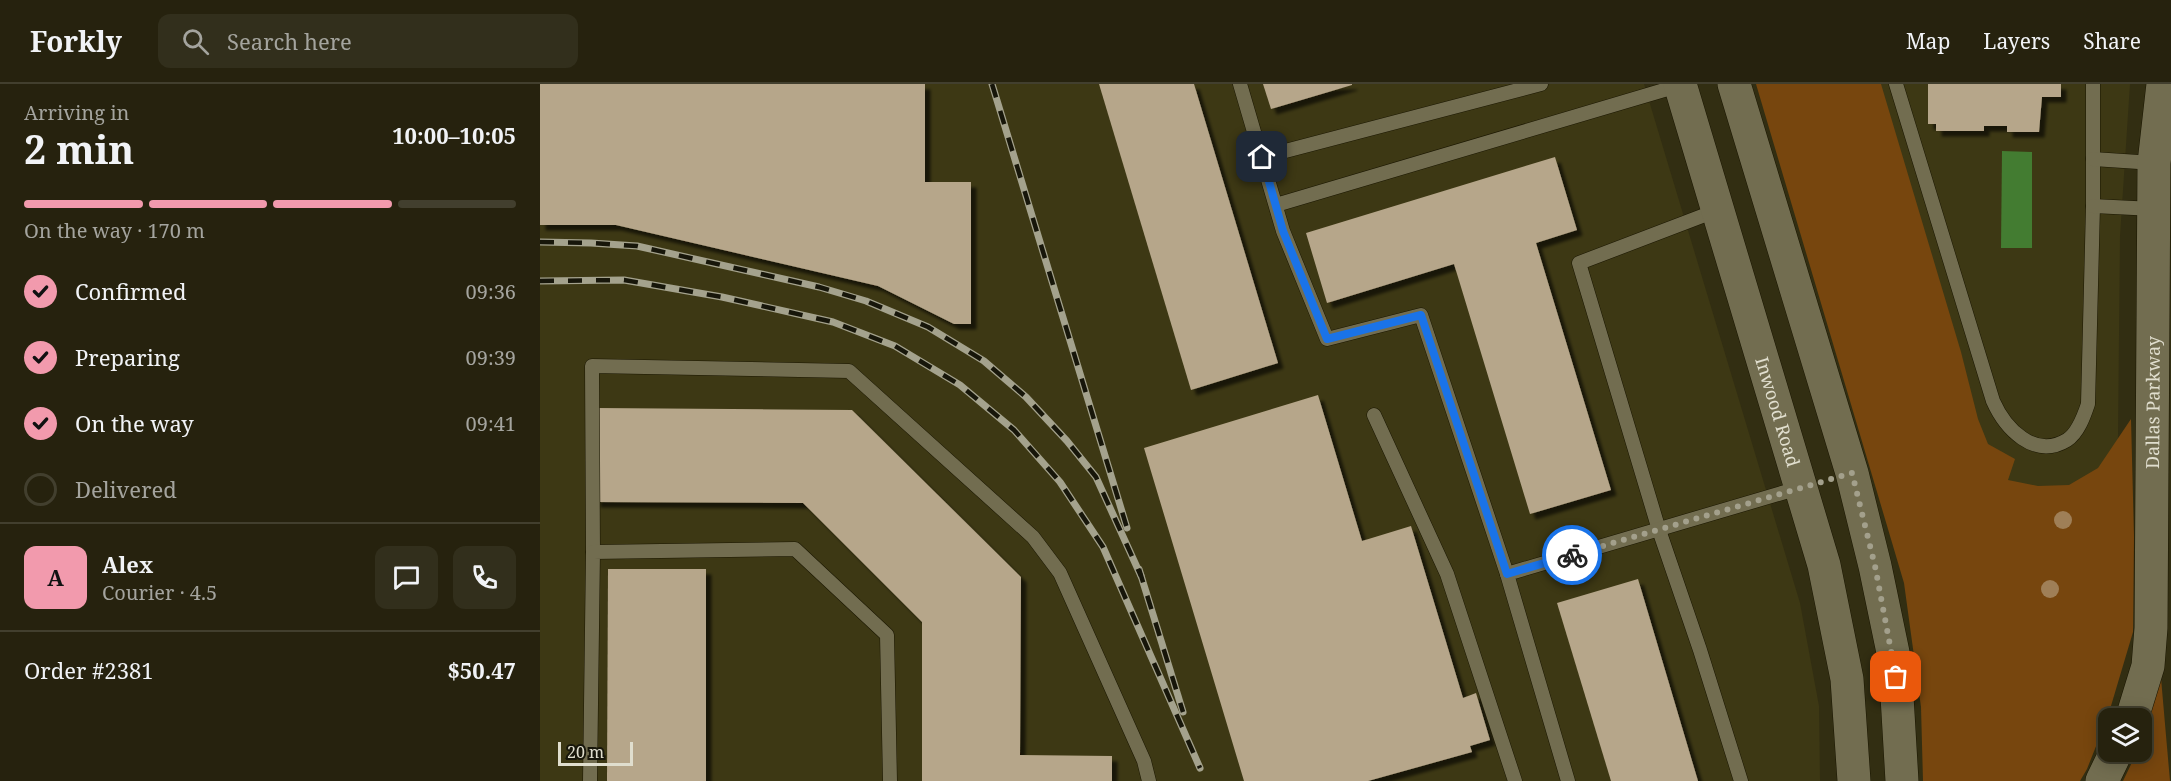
<!DOCTYPE html>
<html lang="en">
<head>
<meta charset="utf-8">
<style>
  :root { --surface:#26220e; --page:#322f1c; --text:#f1f3f6; --muted:#a4a49e; --line:#423f2e; --accent:#f29aad }
  body { margin:0; font-family:"Noto Serif",serif; background:var(--page); color:var(--text); height:100vh; display:flex; flex-direction:column; font-size:22px; white-space:nowrap }
  * { box-sizing:border-box; margin:0 }
  p { font-size:20px; color:var(--muted) }
  .icon { flex:none; width:33px; height:33px; fill:none; stroke:currentColor; stroke-width:2; stroke-linecap:round; stroke-linejoin:round }
  .map { position:relative; flex:1; overflow:hidden }
  .drawer { display:flex; flex-direction:column; background:var(--surface); width:540px }
  .drawer>* { flex:none }
  .buttons { position:absolute; left:1558px; top:624px; display:grid; gap:12px }
  .buttons a { display:grid; place-items:center; width:54px; height:54px; border-radius:12px; background:var(--surface); box-shadow:0 3px 15px #0003,0 0 0 2px var(--line); font-size:30px }
  .scale { position:absolute; left:18px; bottom:15px; width:75px; box-sizing:border-box; padding-left:6px; border:3px solid #e0dece; border-top:0; font-size:16px; line-height:21px; white-space:nowrap; color:#e0dece; -webkit-text-stroke:4px #17160a; paint-order:stroke }
  .pin { position:absolute; display:grid; place-items:center; width:51px; height:51px; color:#fff; margin:-26px; border-radius:12px; box-shadow:0 3px 9px #0006 }
  .courier { position:absolute; display:grid; place-items:center; width:60px; height:60px; margin:-30px; border:4px solid #1a73e8; border-radius:50%; background:#fff; color:#222; box-shadow:0 2px 8px #0007 }
  .summary em { font-style:normal; font-weight:700 }
  .summary div { display:flex; flex-direction:column-reverse }
  .summary { display:flex; align-items:center; justify-content:space-between; height:102px; padding:0 24px }
  h1 { font-size:39px; font-weight:700; line-height:45px }
  .bar { display:grid; grid-template-columns:repeat(4,1fr); gap:9px 6px; align-content:center; height:72px; padding:0 24px }
  .bar i { height:8px; border-radius:4px; background:var(--line) }
  .bar .selected { background:var(--accent) }
  .bar p { grid-column:span 4 }
  .line { display:flex; align-items:center; gap:15px; padding:0 24px; border-top:2px solid var(--line) }
  .line div { flex:1 }
  .round { display:grid; place-items:center; flex:none; width:63px; height:63px; border-radius:12px; background:var(--page) }
  ol { padding:0 24px; list-style:none }
  li { display:flex; align-items:center; gap:18px; height:66px }
  li p { margin-inline-start:auto }
  li .icon { padding:6px; border-radius:50%; background:var(--accent); color:#111; stroke-width:4 }
  li:last-child { color:var(--muted) }
  li i { width:33px; height:33px; border:3px solid var(--line); border-radius:50% }
  header { display:flex; align-items:center; gap:36px; box-sizing:border-box; height:84px; padding:0 30px; background:var(--surface); border-bottom:2px solid var(--line) }
  header strong { font-size:28px }
  nav { display:flex; gap:33px; margin-inline-start:auto; font-size:21px }
  .search { width:420px; height:54px; background:var(--page); display:flex; align-items:center; gap:15px; box-sizing:border-box; padding:0 21px; border-radius:12px; color:var(--muted); font-size:22px }
  main { display:flex; flex:1; min-height:0 }
  .map>svg:first-child { display:block }
  .built { fill:#3d3814 }
  .green { fill:#77460e }
  .water { fill:#437c31 }
  .building { fill:#b6a68a; filter:url(#shadow) }
  .lines { fill:none; stroke-linecap:round; stroke-linejoin:round }
  .lane-casing { stroke:#1a1600; stroke-width:15 }
  .secondary-casing { stroke:#1a1600; stroke-width:34 }
  .lane { stroke:#726d50; stroke-width:14 }
  .secondary { stroke:#726d50; stroke-width:33 }
  .rail-casing { stroke:#a4a28d; stroke-width:7 }
  .rail { stroke:#17160a; stroke-width:4.5; stroke-dasharray:14; stroke-linecap:butt }
  .tree { fill:#9f7f57 }
  .done { stroke:#a3a08c; stroke-width:6; stroke-dasharray:0 10.8 }
  .route { stroke:#1a73e8; stroke-width:8 }
  .labels { text-anchor:middle; dominant-baseline:central; stroke-width:6; stroke-linejoin:round; paint-order:stroke }
  .street-label { font-size:18px; fill:#e0dece; stroke:#17160a }
</style>
</head>
<body>
<header>
<strong>Forkly</strong>
<div class="search"><svg class="icon" aria-label="search" viewBox="0 0 24 24"><circle cx="10" cy="10" r="6"/><path d="M15 15l6 6"/></svg>Search here</div>
<nav><a>Map</a><a>Layers</a><a>Share</a></nav>
</header>
<main>
<section class="drawer">
<div class="summary"><div><h1>2 min</h1><p>Arriving in</p></div><em>10:00–10:05</em></div>
<div class="bar"><i class="selected"></i><i class="selected"></i><i class="selected"></i><i></i><p>On the way · 170 m</p></div>
<ol>
<li><svg class="icon" aria-label="check" viewBox="0 0 24 24"><path d="M5 12l5 5 9-10"/></svg>Confirmed<p>09:36</p></li>
<li><svg class="icon" aria-label="check" viewBox="0 0 24 24"><path d="M5 12l5 5 9-10"/></svg>Preparing<p>09:39</p></li>
<li><svg class="icon" aria-label="check" viewBox="0 0 24 24"><path d="M5 12l5 5 9-10"/></svg>On the way<p>09:41</p></li>
<li><i></i>Delivered</li>
</ol>
<div class="line" style="height:108px"><b class="round" style="background:var(--accent);color:#111">A</b><div><b>Alex</b><p>Courier · 4.5</p></div><a class="round"><svg class="icon" aria-label="chat" viewBox="0 0 24 24"><path d="M4 5h16v11H9l-5 4z"/></svg></a><a class="round"><svg class="icon" aria-label="phone" viewBox="0 0 24 24"><path d="M5 4h4l2 5-3 2q2 4 5 5l2-3 5 2v4C11 20 4 13 5 4z"/></svg></a></div>
<div class="line" style="height:78px"><div>Order #2381</div><b>$50.47</b></div>
</section>
<div class="map">
<svg width="1631" height="697" viewBox="0 0 1631 697">
  <defs>
    <filter id="shadow"><feDropShadow dx="5.5" dy="5.5" stdDeviation="1.5" flood-color="#0009"/></filter>
  </defs>
  <rect width="100%" height="100%" fill="#322e12"/>
  <!-- built -->
  <g class="built">
    <path d="M0,0h1104l156,519 19,103 1,75h-1280z"/>
    <path d="M1222,0h368l-10,152 -4,397 -190,4z"/>
  </g>
  <!-- green -->
  <g class="green">
    <path d="M1216,0h125l80,268 17,67 10,25 27,15 -7,21 30,6 31,-1 29,-17 33,-49 3,118 -1,95 -25,84 -21,53 -7,12h-157l-2,-74 -17,-124z"/>
    <path d="M1621,594l9,103h-47l14,-29h5v-13z"/>
  </g>
  <!-- water -->
  <path class="water" d="M1462,67l30,1v96h-31z"/>
  <!-- building -->
  <g class="building">
    <path d="M0,0h385v98h46v142h-17l-76,-38 -262,-61h-76z"/>
    <path d="M559,0h95l84,279 -87,27z"/>
    <path d="M723,0h89v1l-81,24z"/>
    <path d="M1388,0h133v13h-19l-3,35h-32v-6h-23v5h-48v-7h-8z"/>
    <path d="M1015,73l22,73 -41,13 75,247 -81,24 -76,-250 -127,39 -21,-70z"/>
    <path d="M778,311l44,146 49,-15 52,172 13,-5 14,47 -20,6 2,6 -104,29h-124l-100,-333z"/>
    <path d="M56,324l256,2 169,167 -1,178 92,1v25h-190v-159l-119,-119 -208,-1z"/>
    <path d="M68,485h98v212h-99z"/>
    <path d="M1098,495l60,202h-87l-54,-178z"/>
  </g>
  <g class="lines">
    <defs>
      <g id="lane">
        <path d="M700,0l43,147 44,108 94,-24 86,259"/>
        <path d="M1356,0l97,317c12,27 41,59 74,39 11,-7 17,-24 21,-36l5,-198v-122"/>
        <path d="M722,73l279,-73"/>
        <path d="M1553,75l61,4"/>
        <path d="M736,121l405,-120"/>
        <path d="M1553,122l61,3"/>
        <path d="M1178,126l-139,53 80,267 41,120 41,131"/>
        <path d="M834,331l73,159 68,207"/>
        <path d="M53,468l-1,-186 257,5 184,166 27,36 84,188 5,20"/>
        <path d="M50,697l3,-229 202,-3 92,86 3,146"/>
        <path d="M1028,697l-61,-207 295,-87"/>
      </g>
      <g id="secondary">
        <path id="s1" d="M1140,0l144,481 23,114 7,102"/>
        <path d="M1194,0l118,389 23,93 20,96 7,119"/>
        <path id="s2" d="M1592,634l16,-52 3,-38 3,-465 9,-79"/>
        <path d="M1562,697l14,-29"/>
      </g>
    </defs>
    <!-- lane casing -->
    <use href="#lane" class="lane-casing"/>
    <!-- secondary casing -->
    <use href="#secondary" class="secondary-casing"/>
    <!-- lane -->
    <use href="#lane" class="lane"/>
    <!-- secondary -->
    <use href="#secondary" class="secondary"/>
    <defs>
      <g id="rail">
        <path d="M452,0l135,444"/>
        <path d="M0,158l51,1 46,3 182,41 47,14 62,26 56,34 42,36 41,44 29,36 45,99"/>
        <path d="M0,197l84,-1 98,17 111,25 62,24 65,39 54,45 46,52 43,65 97,221"/>
        <path d="M599,485l44,143"/>
      </g>
    </defs>
    <!-- rail casing -->
    <use href="#rail" class="rail-casing"/>
    <!-- rail -->
    <use href="#rail" class="rail"/>
  </g>
  <!-- trees -->
  <g class="tree">
    <circle cx="1523" cy="436" r="9"/>
    <circle cx="1510" cy="505" r="9"/>
  </g>
  <g class="lines">
    <!-- done -->
    <path class="done" d="M1032,471l280,-82 23,93 21,111"/>
    <!-- route -->
    <path class="route" d="M722,73l21,74 44,108 94,-24 86,259 65,-19"/>
  </g>
  <g class="labels">
    <!-- street labels -->
    <g class="street-label">
      <text stroke="none"><textPath href="#s2" startOffset="318">Dallas Parkway</textPath></text>
      <text stroke="none"><textPath href="#s1" startOffset="342">Inwood Road</textPath></text>
    </g>
  </g>
</svg>
<div class="buttons">
<a><svg class="icon" aria-label="layers" viewBox="0 0 24 24"><path d="M12 4l9 5-9 5-9-5zM3 14l9 5 9-5"/></svg></a>
</div>
<div class="scale">20 m</div>
<div class="pin" style="left:1356px;top:593px;background:#ea580c"><svg class="icon" aria-label="bag" viewBox="0 0 24 24"><path d="M5 8h14l-1 12H6zM9 8a3 3 0 0 1 6 0"/></svg></div>
<div class="pin" style="left:722px;top:73px;background:#1f2937"><svg class="icon" aria-label="home" viewBox="0 0 24 24"><path d="M3 11l9-7 9 7M6 9v11h12V9"/></svg></div>
<div class="courier" style="left:1032px;top:471px"><svg class="icon" aria-label="bike" viewBox="0 0 24 24"><circle cx="6" cy="16" r="4"/><circle cx="18" cy="16" r="4"/><path d="M6 16l4-8h5l3 8M10 8l3 8H6M13 5h3"/></svg></div>
</div>
</main>
</body>
</html>
